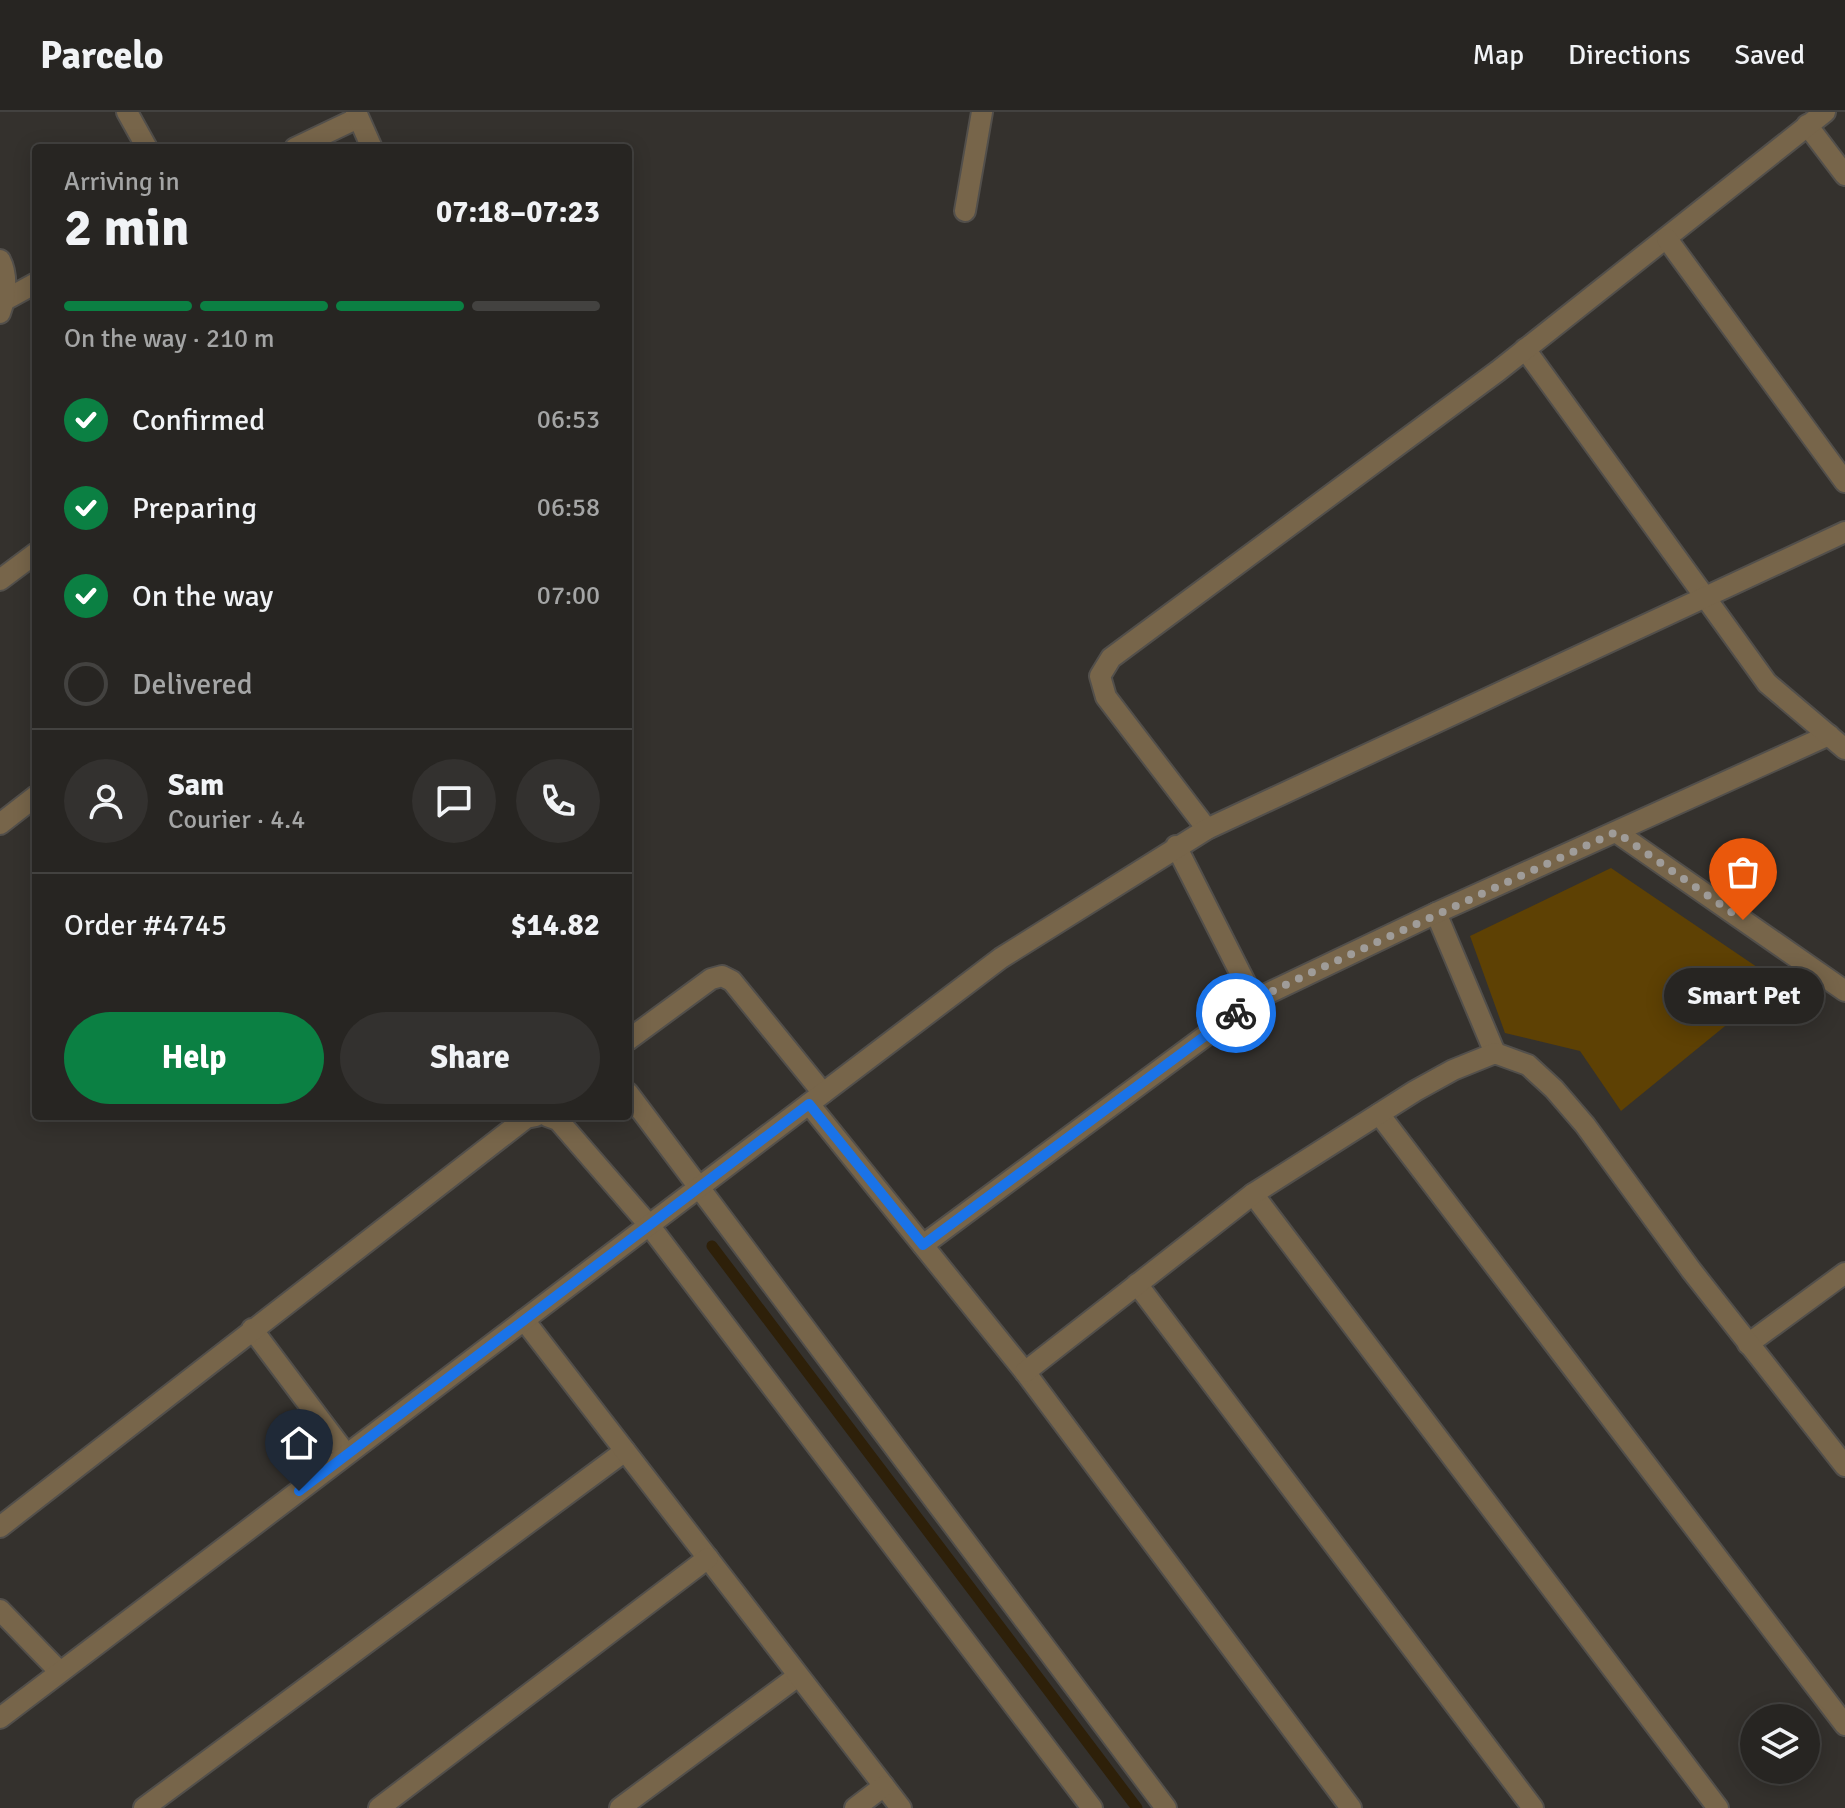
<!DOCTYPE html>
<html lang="en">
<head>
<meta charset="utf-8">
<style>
  :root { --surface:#272522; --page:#33312f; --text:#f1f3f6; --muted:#a4a5a5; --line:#434240; --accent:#0b8043 }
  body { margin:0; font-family:Signika,sans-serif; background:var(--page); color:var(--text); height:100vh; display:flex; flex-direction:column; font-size:30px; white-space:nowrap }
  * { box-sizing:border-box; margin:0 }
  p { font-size:26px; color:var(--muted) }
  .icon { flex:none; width:44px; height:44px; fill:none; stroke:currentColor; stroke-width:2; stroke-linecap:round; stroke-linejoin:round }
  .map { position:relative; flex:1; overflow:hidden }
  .details { position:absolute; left:32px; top:32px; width:600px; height:976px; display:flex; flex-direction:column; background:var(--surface); border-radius:8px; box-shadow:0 4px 20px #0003,0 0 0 2px var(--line) }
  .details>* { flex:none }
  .controls { position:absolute; left:1740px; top:1592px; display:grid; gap:16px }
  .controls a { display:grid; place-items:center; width:80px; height:80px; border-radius:50%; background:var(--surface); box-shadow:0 4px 20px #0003,0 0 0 2px var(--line); font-size:40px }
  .pin { position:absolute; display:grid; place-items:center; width:68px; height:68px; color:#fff; margin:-82px -34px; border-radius:50% 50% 50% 0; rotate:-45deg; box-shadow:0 0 8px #0007 }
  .pin .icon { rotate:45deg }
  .courier { position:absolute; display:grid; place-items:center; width:80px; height:80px; margin:-40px; border:6px solid #1a73e8; border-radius:50%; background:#fff; color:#222; box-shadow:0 2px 10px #0007 }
  .bubble { position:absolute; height:56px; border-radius:28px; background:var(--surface); box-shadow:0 4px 20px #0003,0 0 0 2px var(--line); font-size:26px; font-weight:700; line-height:56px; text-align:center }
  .summary em { font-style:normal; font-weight:700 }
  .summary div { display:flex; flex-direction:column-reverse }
  .summary { display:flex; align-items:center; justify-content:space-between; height:136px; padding:0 32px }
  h1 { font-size:52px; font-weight:700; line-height:60px }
  .bar { display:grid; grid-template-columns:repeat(4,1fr); gap:12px 8px; align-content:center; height:96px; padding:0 32px }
  .bar i { height:10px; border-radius:6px; background:var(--line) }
  .bar .current { background:var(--accent) }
  .bar p { grid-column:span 4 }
  .line { display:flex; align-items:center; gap:20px; padding:0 32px; border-top:2px solid var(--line) }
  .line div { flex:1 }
  .round { display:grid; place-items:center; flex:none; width:84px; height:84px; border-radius:42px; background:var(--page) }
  ol { padding:0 32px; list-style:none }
  li { display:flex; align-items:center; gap:24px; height:88px }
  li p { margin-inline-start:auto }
  li .icon { padding:8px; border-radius:50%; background:var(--accent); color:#fff; stroke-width:4 }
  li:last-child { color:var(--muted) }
  li i { width:44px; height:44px; border:4px solid var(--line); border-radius:50% }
  .button { display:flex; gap:16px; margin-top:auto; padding:16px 32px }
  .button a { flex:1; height:92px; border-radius:48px; background:var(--accent); color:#fff; font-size:32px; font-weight:700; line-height:92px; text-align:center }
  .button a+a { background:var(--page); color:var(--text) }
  header { display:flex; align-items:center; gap:48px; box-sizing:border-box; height:112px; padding:0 40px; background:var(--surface); border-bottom:2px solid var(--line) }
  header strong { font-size:38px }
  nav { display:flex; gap:44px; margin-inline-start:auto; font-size:28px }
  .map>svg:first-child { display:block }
  .green { fill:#5e4104 }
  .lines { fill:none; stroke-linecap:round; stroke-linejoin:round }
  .stream { stroke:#2e2009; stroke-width:11 }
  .lane-casing { stroke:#524f4b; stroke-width:24 }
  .street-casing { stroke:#524f4b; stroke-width:24 }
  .lane { stroke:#77654a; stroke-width:20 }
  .street { stroke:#77654a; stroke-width:20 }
  .done { stroke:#9f9c99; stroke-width:8; stroke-dasharray:0 14.4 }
  .route { stroke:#1a73e8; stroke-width:10 }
</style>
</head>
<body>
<header>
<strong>Parcelo</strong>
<nav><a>Map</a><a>Directions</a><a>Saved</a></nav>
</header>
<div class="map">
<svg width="1845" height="1696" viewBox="0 0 1845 1696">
  <rect width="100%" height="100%" fill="#34312d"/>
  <!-- green -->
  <path class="green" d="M1611,756l168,114 -158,129 -41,-60 -75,-18 -35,-97z"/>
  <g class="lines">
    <!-- stream -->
    <path class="stream" d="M712,1134l425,562"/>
    <defs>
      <g id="lane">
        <path d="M127,0l20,36"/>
        <path d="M1807,13l38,50"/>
        <path d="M295,36l63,-30"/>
        <path d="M965,99l17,-99"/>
        <path d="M5,188l31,-17"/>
        <path d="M1525,237l180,248"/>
        <path d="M0,468l36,-27"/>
        <path d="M1207,717l-101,-132 -6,-21 11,-18 387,-287 327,-259"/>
        <path d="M1616,720l229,159"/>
        <path d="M1176,734l78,154"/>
        <path d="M1436,801l59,140"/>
        <path d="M628,928l83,-61 11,-3 10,5 91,112"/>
        <path d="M628,981l538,715"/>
        <path d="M1379,1002l466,611"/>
        <path d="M547,1004l11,4 91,105 443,583"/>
        <path d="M923,1133l331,-245 182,-87 393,-178"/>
        <path d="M1137,1172l396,524"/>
        <path d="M252,1217l94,125"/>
        <path d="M0,1415l526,-409 10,-2"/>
        <path d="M0,1498l60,62"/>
        <path d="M144,1696l481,-357"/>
        <path d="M620,1696l178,-132"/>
      </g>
      <g id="street">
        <path d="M356,0l16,36"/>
        <path d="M1667,127l178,243"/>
        <path d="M0,148c8,15 6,37 0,53"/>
        <path d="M1705,485l62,86 78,66"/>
        <path d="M0,712l36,-28"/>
        <path d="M809,992l216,268 326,436"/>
        <path d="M1253,1082l465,614"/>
        <path d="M524,1208l377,488"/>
        <path d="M1748,1232l97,-71"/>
        <path d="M1025,1260l228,-178 162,-103 38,-21 42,-17 33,12 26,24 31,36 106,145 154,196"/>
        <path d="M0,1606l1001,-760 206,-129 638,-297"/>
        <path d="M379,1696l329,-250"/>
        <path d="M855,1696l29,-22"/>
      </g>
    </defs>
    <!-- lane casing -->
    <use href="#lane" class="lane-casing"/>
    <!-- street casing -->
    <use href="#street" class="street-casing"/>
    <!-- lane -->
    <use href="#lane" class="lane"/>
    <!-- street -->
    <use href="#street" class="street"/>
  </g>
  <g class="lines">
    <!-- done -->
    <path class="done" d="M1236,901l18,-13 52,-25 310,-143 127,88"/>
    <!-- route -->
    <path class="route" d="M299,1379l510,-387 114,141 313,-232"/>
  </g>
</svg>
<div class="controls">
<a><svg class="icon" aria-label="layers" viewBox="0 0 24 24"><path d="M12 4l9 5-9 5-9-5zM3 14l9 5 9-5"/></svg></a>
</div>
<div class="pin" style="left:1743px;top:808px;background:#ea580c"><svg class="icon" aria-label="bag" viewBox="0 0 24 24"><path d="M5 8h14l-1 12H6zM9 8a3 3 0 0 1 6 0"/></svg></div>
<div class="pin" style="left:299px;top:1379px;background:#1f2937"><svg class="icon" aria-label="home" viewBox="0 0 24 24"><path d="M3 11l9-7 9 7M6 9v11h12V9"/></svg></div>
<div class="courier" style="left:1236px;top:901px"><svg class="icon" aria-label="bike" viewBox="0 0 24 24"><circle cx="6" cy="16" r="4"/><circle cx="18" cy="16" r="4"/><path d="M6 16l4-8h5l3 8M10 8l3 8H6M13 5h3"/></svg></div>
<div class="bubble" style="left:1664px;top:856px;width:160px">Smart Pet</div>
<section class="details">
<div class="summary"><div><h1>2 min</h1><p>Arriving in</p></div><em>07:18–07:23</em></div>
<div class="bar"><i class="current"></i><i class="current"></i><i class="current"></i><i></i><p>On the way · 210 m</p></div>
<ol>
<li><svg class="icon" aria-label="check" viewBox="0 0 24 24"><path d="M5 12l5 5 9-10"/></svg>Confirmed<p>06:53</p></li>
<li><svg class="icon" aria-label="check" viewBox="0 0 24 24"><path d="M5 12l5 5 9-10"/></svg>Preparing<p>06:58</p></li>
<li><svg class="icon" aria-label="check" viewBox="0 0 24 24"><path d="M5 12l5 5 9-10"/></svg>On the way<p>07:00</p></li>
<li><i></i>Delivered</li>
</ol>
<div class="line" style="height:144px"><a class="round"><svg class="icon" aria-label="person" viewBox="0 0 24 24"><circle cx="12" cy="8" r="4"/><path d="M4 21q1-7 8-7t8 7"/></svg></a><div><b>Sam</b><p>Courier · 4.4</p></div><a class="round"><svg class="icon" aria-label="chat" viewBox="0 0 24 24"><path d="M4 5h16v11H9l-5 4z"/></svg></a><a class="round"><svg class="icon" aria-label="phone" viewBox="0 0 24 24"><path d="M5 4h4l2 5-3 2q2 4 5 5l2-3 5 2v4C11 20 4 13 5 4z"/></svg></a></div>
<div class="line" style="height:104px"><div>Order #4745</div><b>$14.82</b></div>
<div class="button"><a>Help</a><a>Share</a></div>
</section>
</div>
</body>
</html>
